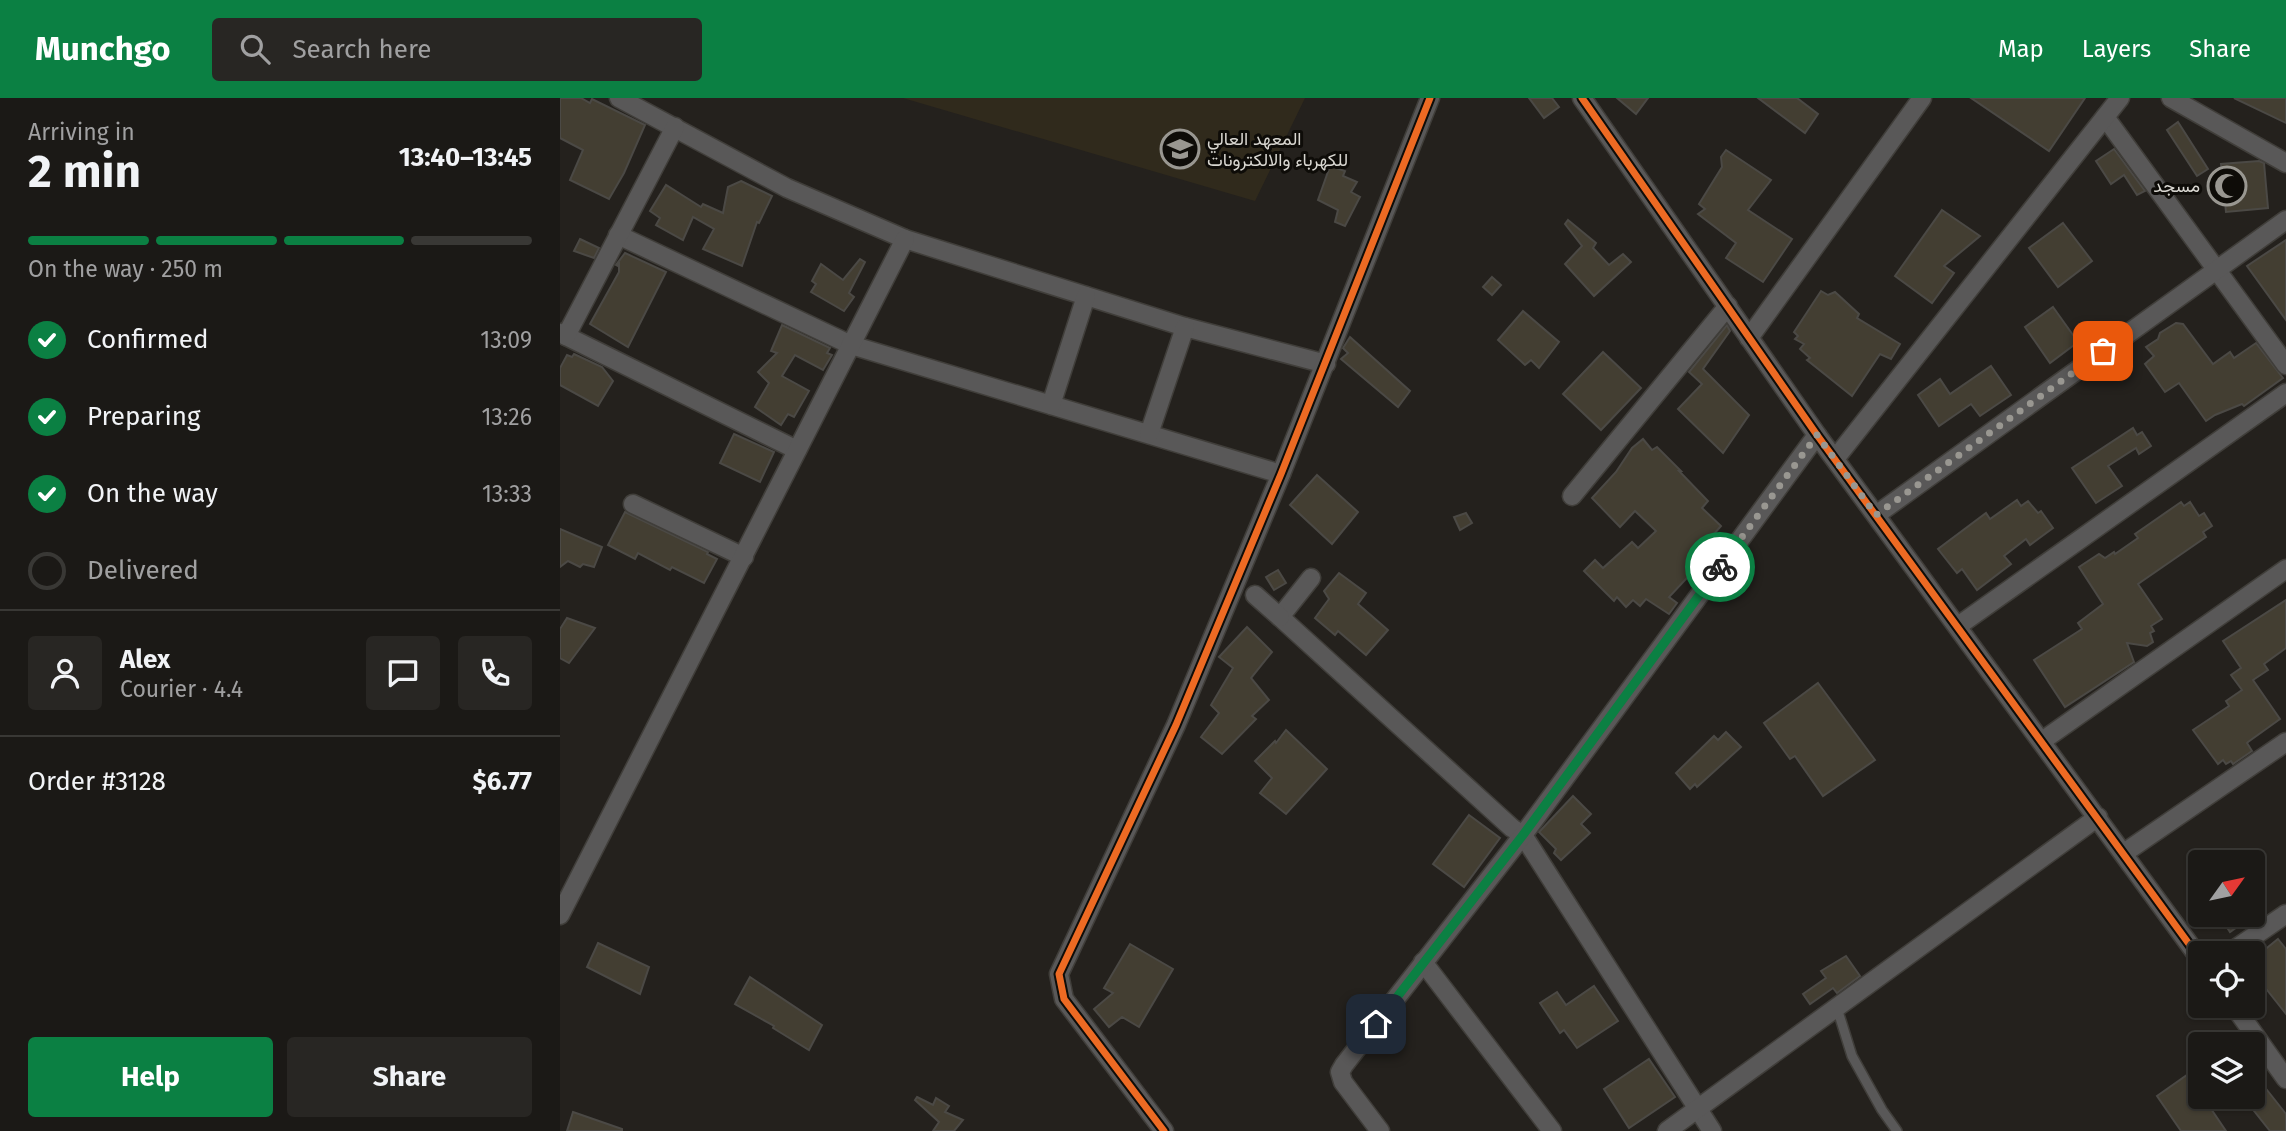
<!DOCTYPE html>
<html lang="en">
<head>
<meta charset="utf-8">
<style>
  :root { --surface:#1b1916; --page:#282623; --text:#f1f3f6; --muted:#a0a0a1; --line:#393835; --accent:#0b8043 }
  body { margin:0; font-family:"Fira Sans",Vazirmatn,sans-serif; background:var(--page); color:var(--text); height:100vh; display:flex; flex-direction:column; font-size:26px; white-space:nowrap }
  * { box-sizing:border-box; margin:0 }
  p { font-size:23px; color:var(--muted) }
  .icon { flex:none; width:38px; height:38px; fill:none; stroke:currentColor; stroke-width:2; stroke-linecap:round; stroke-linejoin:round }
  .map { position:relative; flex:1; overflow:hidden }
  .panel { display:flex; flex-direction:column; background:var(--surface); width:560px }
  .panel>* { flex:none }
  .needle { width:46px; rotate:57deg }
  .buttons { position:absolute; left:1628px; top:752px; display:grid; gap:14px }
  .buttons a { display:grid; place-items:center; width:77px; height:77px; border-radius:7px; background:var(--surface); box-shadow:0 2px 5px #0004,0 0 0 2px var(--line); font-size:35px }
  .pin { position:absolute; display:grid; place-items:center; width:60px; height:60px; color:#fff; margin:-30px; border-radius:14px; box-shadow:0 4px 10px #0006 }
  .courier { position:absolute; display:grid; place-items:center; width:70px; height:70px; margin:-35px; border:5px solid #0b8043; border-radius:50%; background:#fff; color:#222; box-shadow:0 2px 9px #0007 }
  .head em { font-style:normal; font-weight:700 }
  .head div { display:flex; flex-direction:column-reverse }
  .head { display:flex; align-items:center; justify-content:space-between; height:119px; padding:0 28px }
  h1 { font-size:46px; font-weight:700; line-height:52px }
  .bar { display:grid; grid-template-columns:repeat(4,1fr); gap:10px 7px; align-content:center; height:84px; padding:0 28px }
  .bar i { height:9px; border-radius:5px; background:var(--line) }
  .bar .active { background:var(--accent) }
  .bar p { grid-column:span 4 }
  .line { display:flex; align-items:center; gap:18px; padding:0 28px; border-top:2px solid var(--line) }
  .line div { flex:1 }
  .round { display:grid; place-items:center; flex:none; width:74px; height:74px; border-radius:7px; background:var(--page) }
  ol { padding:0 28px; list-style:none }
  li { display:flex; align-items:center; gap:21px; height:77px }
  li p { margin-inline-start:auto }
  li .icon { padding:7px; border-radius:50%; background:var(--accent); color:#fff; stroke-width:4 }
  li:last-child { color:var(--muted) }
  li i { width:38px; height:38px; border:4px solid var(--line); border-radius:50% }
  .button { display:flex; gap:14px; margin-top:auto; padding:14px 28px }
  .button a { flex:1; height:80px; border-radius:7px; background:var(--accent); color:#fff; font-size:28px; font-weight:700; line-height:80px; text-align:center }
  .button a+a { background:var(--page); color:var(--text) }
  header { display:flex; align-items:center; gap:42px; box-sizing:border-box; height:98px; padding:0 35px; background:var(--accent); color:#fff }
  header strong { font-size:33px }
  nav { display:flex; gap:38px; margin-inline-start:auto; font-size:24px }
  .search { width:490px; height:63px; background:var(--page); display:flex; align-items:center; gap:18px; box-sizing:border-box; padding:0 24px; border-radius:7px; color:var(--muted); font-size:26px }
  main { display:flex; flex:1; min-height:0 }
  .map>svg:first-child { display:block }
  .built { fill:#302a1c }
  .building { fill:#433e32; stroke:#4b4945; stroke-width:2 }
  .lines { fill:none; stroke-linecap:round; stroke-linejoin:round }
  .lane-casing { stroke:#403e3a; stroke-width:12 }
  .street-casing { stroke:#403e3a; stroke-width:21 }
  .lane { stroke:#595858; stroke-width:9 }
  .street { stroke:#595858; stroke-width:18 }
  .cycleway-casing { stroke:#0e0c08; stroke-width:11 }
  .cycleway { stroke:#ed6a23; stroke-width:7 }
  .done { stroke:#999791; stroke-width:7; stroke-dasharray:0 12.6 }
  .route { stroke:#0b8043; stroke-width:9 }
  .labels { text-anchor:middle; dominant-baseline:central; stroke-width:6; stroke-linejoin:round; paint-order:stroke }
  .poi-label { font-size:18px; fill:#d8d6d0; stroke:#0e0c08; text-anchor:start }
</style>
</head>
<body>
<header>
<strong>Munchgo</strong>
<div class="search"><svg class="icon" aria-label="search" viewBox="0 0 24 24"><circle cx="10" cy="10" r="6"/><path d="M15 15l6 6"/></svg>Search here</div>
<nav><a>Map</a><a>Layers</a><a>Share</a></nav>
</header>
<main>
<section class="panel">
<div class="head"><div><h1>2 min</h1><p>Arriving in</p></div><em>13:40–13:45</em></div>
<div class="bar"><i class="active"></i><i class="active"></i><i class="active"></i><i></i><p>On the way · 250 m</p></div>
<ol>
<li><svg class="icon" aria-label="check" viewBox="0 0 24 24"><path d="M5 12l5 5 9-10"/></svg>Confirmed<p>13:09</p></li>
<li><svg class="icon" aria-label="check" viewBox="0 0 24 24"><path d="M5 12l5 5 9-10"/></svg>Preparing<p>13:26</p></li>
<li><svg class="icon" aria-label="check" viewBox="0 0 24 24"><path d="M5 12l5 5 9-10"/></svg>On the way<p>13:33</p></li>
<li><i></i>Delivered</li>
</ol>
<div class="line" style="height:126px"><a class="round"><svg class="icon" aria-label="person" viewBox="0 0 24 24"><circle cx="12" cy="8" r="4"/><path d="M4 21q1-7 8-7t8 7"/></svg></a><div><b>Alex</b><p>Courier · 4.4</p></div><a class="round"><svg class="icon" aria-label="chat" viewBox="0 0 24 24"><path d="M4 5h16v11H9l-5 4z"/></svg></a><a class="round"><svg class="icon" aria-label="phone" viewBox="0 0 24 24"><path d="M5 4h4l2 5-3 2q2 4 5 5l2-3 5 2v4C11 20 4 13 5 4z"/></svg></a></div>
<div class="line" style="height:91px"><div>Order #3128</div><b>$6.77</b></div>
<div class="button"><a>Help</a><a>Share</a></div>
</section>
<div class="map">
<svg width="1726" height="1033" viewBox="0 0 1726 1033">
  <rect width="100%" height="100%" fill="#24211d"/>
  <!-- built -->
  <path class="built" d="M343,0h402l-50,103z"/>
  <!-- building -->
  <g class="building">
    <path d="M0,0h21l9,5 2,-4 53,26 -21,48 -15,26 -39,-19 13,-30 -23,-12z"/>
    <path d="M969,0h23l7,9 -15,11z"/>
    <path d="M1057,0h31l-12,16z"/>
    <path d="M1198,0h39l21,16 -13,19z"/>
    <path d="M1411,0h114l-36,53z"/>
    <path d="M1674,0h52v25z"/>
    <path d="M1618,24l30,47 -11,7 -30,-46z"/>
    <path d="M1554,51l31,42 -8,4 -13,-20 -13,9 -15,-23z"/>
    <path d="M1166,52l45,30 -23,30 44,29 -29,43 -37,-24 10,-15 -38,-29 7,-5 -6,-5 23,-37 -1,-10z"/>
    <path d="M1699,63l5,2 4,45 -42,4 -5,-48z"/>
    <path d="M770,68l15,5 -2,5 14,6 -6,10 9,5 -15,29 -10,-4 3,-12 -20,-10z"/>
    <path d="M181,83l31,15 -13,27 -2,-1 -15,44 -39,-17 11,-20 -21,-12 -10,23 -27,-15 4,-7 -10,-7 16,-26 35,22 2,-3 20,9 5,-26z"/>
    <path d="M1382,112l38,26 -36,30 10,7 -22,30 -37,-27z"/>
    <path d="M1008,122l28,23 -3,5 16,17 14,-11 8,8 -37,34 -29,-32 17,-18 -17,-22z"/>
    <path d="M1503,125l29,38 -34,26 -29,-39z"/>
    <path d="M20,141l19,9 -5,10 -20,-7z"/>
    <path d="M1726,142v80l-39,-54z"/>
    <path d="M65,155l41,19 -38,75 -38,-23 29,-52v-10l-1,4 -2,-1z"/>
    <path d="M300,161l5,3 -16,31 5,4 -10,14 -33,-19 5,-8 -4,-3 9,-17 22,16z"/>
    <path d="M932,179l9,8 -9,10 -9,-8z"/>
    <path d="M1261,193l7,4 7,-3 24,22 -2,4 43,26 -9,15 -11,-5 -28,42 -45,-36 3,-2 -10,-9 4,-5 -9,-5 3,-3 -4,-4z"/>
    <path d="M1493,209l25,35 -28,21 -25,-36z"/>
    <path d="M963,213l36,31 -20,26 -8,-8 -6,5 -27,-25z"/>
    <path d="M1616,225l7,1 30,40 17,-12 4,6 22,-15 27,35 -39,28 -2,-2 -27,11 -9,6 -27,-38 -14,9 -20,-28 9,-8 -8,-9 12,-8 2,-6z"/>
    <path d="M222,227l48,23 -3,5 5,2 -9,15 -28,-15 -13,21 27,15 -15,26 -6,-3 -7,11 -26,-18 14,-24 -11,-11 19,-19 -6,-2z"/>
    <path d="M1167,227l3,6 -27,38 46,46 -26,38 -45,-44 24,-25 -13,-12z"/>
    <path d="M790,239l60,54 -12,16 -57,-48 7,-6 -5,-5z"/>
    <path d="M1043,254l38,36 -40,42 -38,-36z"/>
    <path d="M14,256l28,13 11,14 -15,25 -38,-21v-17l7,-13 5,2z"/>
    <path d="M1431,268l20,29 -31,21 -9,-12 -32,22 -21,-31 22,-16 10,15z"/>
    <path d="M1573,330l4,7 5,-3 9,14 -12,8 -3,-6 -28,18 14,20 -26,17 -24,-35z"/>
    <path d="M174,336l40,18 -14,30 -40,-19z"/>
    <path d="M1083,341l9,11 5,-3 24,24h-2l29,30 -6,7 19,18 -28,32 7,6 -31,33 8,6 -8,11 -23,-15 -6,7 -7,-6 -7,7 -9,-10 -3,4 -30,-30 11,-11 8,8 29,-26 6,6 18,-17 -21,-20 -15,16 -28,-29 24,-26 16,-24z"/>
    <path d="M757,377l41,37 -26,32 -42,-39z"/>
    <path d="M1457,402l4,6 7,-5 10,12 3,-2 12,17 -23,17 -4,-6 -22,17 7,8 -34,26 -15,-21 -5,4 -19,-24 48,-36 4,6z"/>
    <path d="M1621,404l3,4 6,-4 9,14 5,-3 8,13 -9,6 3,5 -68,47 24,35 -11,7 3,5 -4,2 3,9 -6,4 -20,-3 7,19 -69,45 -31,-47 48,-31 -4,-6 25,-19 -24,-37 20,-13 6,4 9,-6 1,2 23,-16 -3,-4z"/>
    <path d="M65,414l83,40 -1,2 10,5 -13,24 -32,-16 -2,3 -32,-17 -3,6 -27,-14z"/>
    <path d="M906,415l6,10 -12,7 -6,-13z"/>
    <path d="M0,431l42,18 -8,20 -11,-3 -3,3 -12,-6 -8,6z"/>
    <path d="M718,472l8,13 -12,7 -8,-13z"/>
    <path d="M779,475l27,20 -8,11 30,26 -22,25 -28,-24 -3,4 -20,-17 14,-19 -5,-8z"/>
    <path d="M1726,502v48l-22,16 4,6 -15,10 27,39 -32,23 -1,1 5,8 -19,13 -2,-3 -5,3 -3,-4 -5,4 -25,-34 36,-24 -3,-5 16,-11 -11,-15 10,-7 -18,-27z"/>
    <path d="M7,520l28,10 -26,35 -9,-5v-29z"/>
    <path d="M687,529l25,25 -21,26 18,22 -17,16 4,3 -34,35 -21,-17 18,-24 -8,-8 22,-37 -14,-11z"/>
    <path d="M1258,585l57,77 -52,36 -28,-40 -5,3 -26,-36z"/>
    <path d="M726,632l41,39 -41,45 -26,-21 12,-15 -17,-17 20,-20 1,2z"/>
    <path d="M1166,634l15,15 -44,40 -2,-3 -5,5 -14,-16 38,-37 4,4z"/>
    <path d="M1013,698l18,18 -10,10 9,9 -29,27 -7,-7 2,-4 -17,-17z"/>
    <path d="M909,717l31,23 -36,49 -31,-23z"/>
    <path d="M1659,817h35l-24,17z"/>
    <path d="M1718,841l8,10v65l-34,-43v-11z"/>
    <path d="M38,845l51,24 -9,27 -53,-27z"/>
    <path d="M570,846l43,25 -34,58 -17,-10 -13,10 -15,-18 19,-16 -9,-5z"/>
    <path d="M1286,858l14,20 -23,17 -4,-5 -23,16 -7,-10 23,-16 -5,-7z"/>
    <path d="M190,879l72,48 -13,25 -36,-22 1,-2 -39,-22z"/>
    <path d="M1034,888l24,35 -41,27 -13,-18 -4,3 -20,-30 17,-11 9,13z"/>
    <path d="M1089,961l26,38 -46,31 -25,-39z"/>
    <path d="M1640,972v27h3l23,34h-45l-24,-35 30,-21 2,3z"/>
    <path d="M1692,973l34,43v17h-16l-27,-34h9z"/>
    <path d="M357,999l16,8 3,-7 13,8 -4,6 18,8 -9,11h-21l6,-9 -24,-22z"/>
    <path d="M13,1014l49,17v2h-55z"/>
  </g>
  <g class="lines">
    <defs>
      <path id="lane" d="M1277,910l15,48 30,54 15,21"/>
      <g id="street">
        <path d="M59,0l168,90 118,51 280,88 141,37"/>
        <path d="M1022,0l235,337 383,524"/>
        <path d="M1611,0l115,65"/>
        <path d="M1545,19l181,248"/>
        <path d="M58,137l233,110 430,129"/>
        <path d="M0,235l237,117"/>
        <path d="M6,238l109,-209"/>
        <path d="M1189,240l173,-240"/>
        <path d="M491,307l35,-109"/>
        <path d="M589,336l36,-107"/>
        <path d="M1275,361l285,-361"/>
        <path d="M1012,398l156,-190"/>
        <path d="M73,406l111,53"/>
        <path d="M1316,417l410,-295"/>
        <path d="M751,480l-31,39 232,211 11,7 189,296"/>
        <path d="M695,497l25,22"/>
        <path d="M1398,528l328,-233"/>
        <path d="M1482,643l244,-172"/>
        <path d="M1564,755l162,-111"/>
        <path d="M0,817l345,-676"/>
        <path d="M1668,856l58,-40"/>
        <path d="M863,864l129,169"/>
        <path d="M1674,908l52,73"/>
        <path d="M604,1033l-100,-132 -5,-25 117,-249 105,-251 149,-376"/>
        <path d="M820,1033l-37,-49 -3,-10 4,-7 179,-230 294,-400"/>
        <path d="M1107,1033l431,-314"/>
      </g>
    </defs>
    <!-- lane casing -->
    <use href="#lane" class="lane-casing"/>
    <!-- street casing -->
    <use href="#street" class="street-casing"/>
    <!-- lane -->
    <use href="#lane" class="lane"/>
    <!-- street -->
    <use href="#street" class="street"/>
    <defs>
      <g id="cycleway">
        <path d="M1022,0l235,337 383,524"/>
        <path d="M604,1033l-100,-132 -5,-25 117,-249 105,-251 149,-376"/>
      </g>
    </defs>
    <!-- cycleway casing -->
    <use href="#cycleway" class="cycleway-casing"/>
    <!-- cycleway -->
    <use href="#cycleway" class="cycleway"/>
  </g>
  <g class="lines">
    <!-- done -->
    <path class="done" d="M1160,469l97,-132 59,80 227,-164"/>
    <!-- route -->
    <path class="route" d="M816,926l147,-189 197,-268"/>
  </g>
  <!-- icons -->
  <defs>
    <symbol id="university-ring" viewBox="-11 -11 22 22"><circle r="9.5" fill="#0e0c08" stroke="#999791" stroke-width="1.5"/><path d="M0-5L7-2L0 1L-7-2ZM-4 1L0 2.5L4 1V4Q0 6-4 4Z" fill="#999791"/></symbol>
    <symbol id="mosque-ring" viewBox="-11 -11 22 22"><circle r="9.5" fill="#0e0c08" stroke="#999791" stroke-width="1.5"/><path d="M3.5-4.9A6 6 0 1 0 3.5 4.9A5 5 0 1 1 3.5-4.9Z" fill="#999791"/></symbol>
  </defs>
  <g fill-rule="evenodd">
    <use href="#university-ring" x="598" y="29" width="44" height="44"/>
    <use href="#mosque-ring" x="1645" y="66" width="44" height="44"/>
  </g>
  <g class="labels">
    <!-- poi labels -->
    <g class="poi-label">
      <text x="647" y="41">المعهد العالي<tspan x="647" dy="21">للكهرباء والالكترونات</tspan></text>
      <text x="1640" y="88" text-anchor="end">مسجد</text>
    </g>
  </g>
</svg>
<div class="buttons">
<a><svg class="needle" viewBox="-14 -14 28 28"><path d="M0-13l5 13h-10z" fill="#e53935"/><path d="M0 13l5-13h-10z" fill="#a0a0a1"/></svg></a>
<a><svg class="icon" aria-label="locate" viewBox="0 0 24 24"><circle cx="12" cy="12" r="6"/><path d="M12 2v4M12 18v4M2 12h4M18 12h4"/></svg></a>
<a><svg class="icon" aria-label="layers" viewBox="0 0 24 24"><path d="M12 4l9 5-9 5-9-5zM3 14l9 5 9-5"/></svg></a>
</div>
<div class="pin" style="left:1543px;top:253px;background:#ea580c"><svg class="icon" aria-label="bag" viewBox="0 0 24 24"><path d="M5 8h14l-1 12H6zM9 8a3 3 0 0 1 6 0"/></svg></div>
<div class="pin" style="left:816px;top:926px;background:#1f2937"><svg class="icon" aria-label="home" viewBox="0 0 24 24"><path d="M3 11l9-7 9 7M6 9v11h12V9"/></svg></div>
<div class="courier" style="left:1160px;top:469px"><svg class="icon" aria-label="bike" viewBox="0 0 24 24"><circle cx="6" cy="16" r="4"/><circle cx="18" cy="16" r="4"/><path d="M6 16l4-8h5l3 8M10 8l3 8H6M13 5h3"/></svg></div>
</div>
</main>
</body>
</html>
